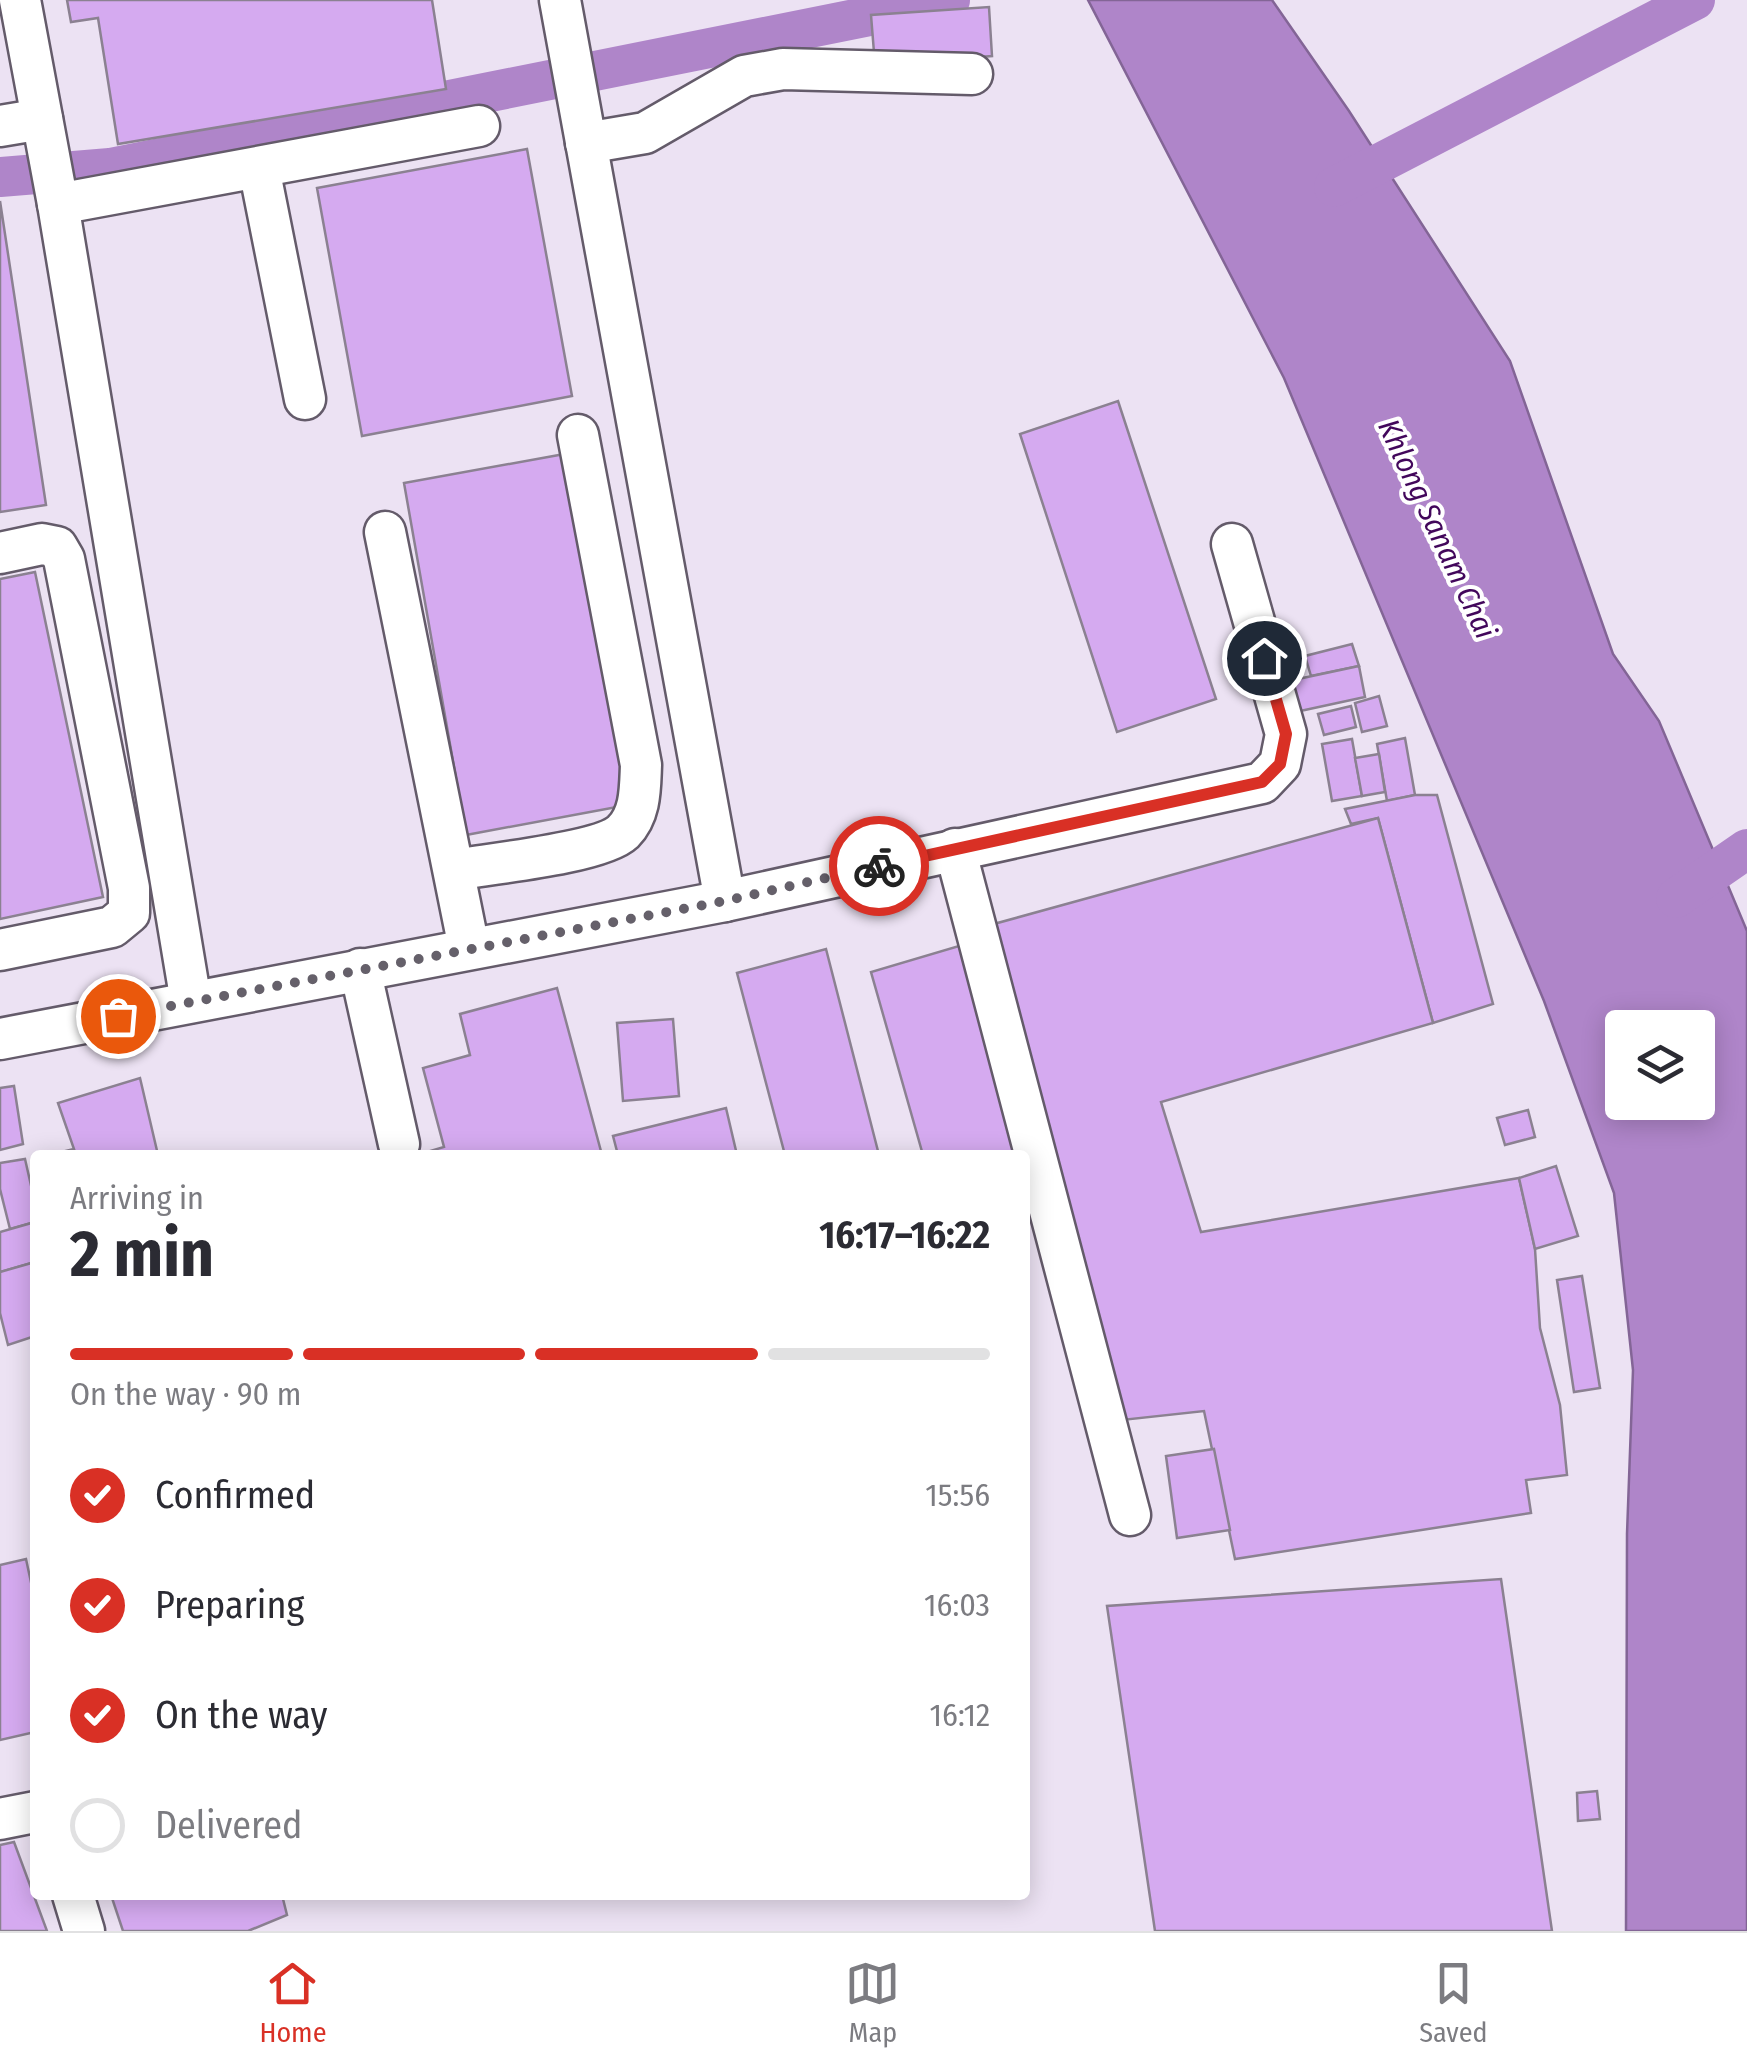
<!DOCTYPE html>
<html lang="en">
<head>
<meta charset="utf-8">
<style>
  :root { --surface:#fff; --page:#f7f7f7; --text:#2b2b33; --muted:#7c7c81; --line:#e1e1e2; --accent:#d93025 }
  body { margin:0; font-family:"Fira Sans Condensed",sans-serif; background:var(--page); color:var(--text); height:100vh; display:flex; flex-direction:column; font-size:38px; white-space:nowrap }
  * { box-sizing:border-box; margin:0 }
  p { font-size:32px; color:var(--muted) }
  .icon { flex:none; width:55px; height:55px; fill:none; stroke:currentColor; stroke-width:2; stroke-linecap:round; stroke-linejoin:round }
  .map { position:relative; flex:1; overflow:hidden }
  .panel { position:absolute; left:30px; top:1150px; width:1000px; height:750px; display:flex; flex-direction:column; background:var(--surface); border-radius:10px; box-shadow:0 5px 25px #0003 }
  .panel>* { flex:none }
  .tools { position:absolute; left:1605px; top:1010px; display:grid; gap:20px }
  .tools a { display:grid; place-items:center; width:110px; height:110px; border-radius:10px; background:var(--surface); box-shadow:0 5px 25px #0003; font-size:50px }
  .pin { position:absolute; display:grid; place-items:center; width:85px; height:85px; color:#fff; margin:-42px; border:5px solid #fff; border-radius:50%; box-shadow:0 2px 10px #0007 }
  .courier { position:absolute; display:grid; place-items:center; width:100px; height:100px; margin:-50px; border:8px solid #d93025; border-radius:50%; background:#fff; color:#222; box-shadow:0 2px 12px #0007 }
  .summary em { font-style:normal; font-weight:700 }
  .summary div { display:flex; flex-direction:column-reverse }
  .summary { display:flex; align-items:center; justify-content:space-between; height:170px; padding:0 40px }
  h1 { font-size:65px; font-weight:700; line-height:75px }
  .bar { display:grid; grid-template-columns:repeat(4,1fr); gap:15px 10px; align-content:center; height:120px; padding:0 40px }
  .bar i { height:12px; border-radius:8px; background:var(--line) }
  .bar .current { background:var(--accent) }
  .bar p { grid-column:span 4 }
  ol { padding:0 40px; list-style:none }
  li { display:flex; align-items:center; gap:30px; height:110px }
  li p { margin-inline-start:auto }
  li .icon { padding:10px; border-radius:50%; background:var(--accent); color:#fff; stroke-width:4 }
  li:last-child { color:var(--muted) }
  li i { width:55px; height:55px; border:5px solid var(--line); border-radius:50% }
  .dock { display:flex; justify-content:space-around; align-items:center; height:140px; border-top:2px solid var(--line); background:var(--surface); font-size:28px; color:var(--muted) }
  .dock a { display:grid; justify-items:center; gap:5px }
  .dock .current { color:var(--accent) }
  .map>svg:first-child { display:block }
  .water { fill:#af85c9; stroke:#836596; stroke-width:2.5; fill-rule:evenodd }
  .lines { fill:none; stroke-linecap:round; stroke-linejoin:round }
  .canal { stroke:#af85c9; stroke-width:40 }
  .building { fill:#d5aaf0; stroke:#8b8191; stroke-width:2.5 }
  .minor-casing { stroke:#645b6a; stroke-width:45 }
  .minor { stroke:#fff; stroke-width:40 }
  .done { stroke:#65606a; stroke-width:10; stroke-dasharray:0 18 }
  .route { stroke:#d93025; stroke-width:12 }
  .labels { text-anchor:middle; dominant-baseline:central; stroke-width:8; stroke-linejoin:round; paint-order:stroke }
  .water-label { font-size:30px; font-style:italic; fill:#42075b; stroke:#fff }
</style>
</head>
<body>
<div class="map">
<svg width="1747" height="1931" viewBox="0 0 1747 1931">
  <rect width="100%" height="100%" fill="#ece2f3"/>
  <!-- water -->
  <path class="water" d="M1088,0h184l77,111 161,250 103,293 46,67 88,210v1000h-121l1,-397 6,-164 -19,-177 -70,-192 -260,-623zM1622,1028h76v74h-76z"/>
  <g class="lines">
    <!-- canal -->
    <g class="canal">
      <path d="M0,177l110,-9 840,-168"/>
      <path d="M1334,187l361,-187"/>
      <path d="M1676,898l71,-49"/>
    </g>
  </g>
  <!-- building -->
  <g class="building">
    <path d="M67,0h365l14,89 -328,55 -20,-126 -27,4z"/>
    <path d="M989,7l3,49 -117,9 -4,-50z"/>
    <path d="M527,149l45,247 -210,40 -45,-248z"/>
    <path d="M0,201l46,304 -46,7z"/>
    <path d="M1118,401l98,298 -99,33 -97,-298z"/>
    <path d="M570,453l63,351 -167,31 -62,-352z"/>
    <path d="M35,572l68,325 -103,22v-340z"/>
    <path d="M1352,644l7,22 -48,10 -6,-20z"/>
    <path d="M1359,666l6,31 -74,16 -7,-31z"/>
    <path d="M1379,696l8,30 -25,6 -7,-29z"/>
    <path d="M1351,706l5,21 -32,8 -6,-21z"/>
    <path d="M1405,738l10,57 -28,6 -10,-57z"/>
    <path d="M1352,739l10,57 -30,5 -10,-57z"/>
    <path d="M1379,754l6,38 -23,4 -7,-38z"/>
    <path d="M1415,795h22l56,209 -60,19 -55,-205 -27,6 -6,-15z"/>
    <path d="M1378,818l55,205 -272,79 40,130 318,-54 16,71 5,79 20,77 7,70 -41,5 5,33 -296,46 -31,-148 -91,10 -130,-494z"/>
    <path d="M969,943l56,212h-102l-52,-183z"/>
    <path d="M826,949l53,206h-94l-48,-182z"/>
    <path d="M557,988l45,167h-185l27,-8 -21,-79 47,-13 -10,-41z"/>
    <path d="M673,1019l6,77 -56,5 -6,-78z"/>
    <path d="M140,1078l18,77h-109l25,-6 -16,-46z"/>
    <path d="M14,1086l9,58 -23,6v-62z"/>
    <path d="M726,1108l11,47h-119l-5,-19z"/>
    <path d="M1528,1110l7,27 -30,8 -8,-27z"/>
    <path d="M25,1159l10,44v19l-25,7 -10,-40v-26z"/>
    <path d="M1556,1166l22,70 -43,13 -16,-71z"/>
    <path d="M35,1222v40l-35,10v-40z"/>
    <path d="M35,1262v74l-27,9 -8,-32v-41z"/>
    <path d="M1582,1276l18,112 -26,4 -17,-112z"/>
    <path d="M1214,1449l16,81 -53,8 -11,-82z"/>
    <path d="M26,1559l9,42v131l-35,8v-175z"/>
    <path d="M1501,1579l51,352h-397l-48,-325z"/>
    <path d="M1597,1791l3,28 -22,2 -1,-28z"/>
    <path d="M14,1842l33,89h-47v-86z"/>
    <path d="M111,1895h171l5,20 -39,16h-125z"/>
  </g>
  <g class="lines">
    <defs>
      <g id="minor">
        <path d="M20,0l38,204 133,798"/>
        <path d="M560,0l165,901"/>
        <path d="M0,126l42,-7"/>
        <path d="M586,143l59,-10 99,-57 39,-7 189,5"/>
        <path d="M259,168l46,231"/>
        <path d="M58,204l421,-78"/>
        <path d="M385,532l84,416"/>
        <path d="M0,553l42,-9 15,3 7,12 65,329v25l-17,14 -112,23"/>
        <path d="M955,849l175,666"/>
        <path d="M454,870c34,-6 147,-17 169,-38 18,-18 17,-44 18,-67l-63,-330"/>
        <path d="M360,969l39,175"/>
        <path d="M0,1039l725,-138 537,-118 18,-19 6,-30 -54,-190"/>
        <path d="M0,1819l35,-7"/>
        <path d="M73,1895l11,36"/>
      </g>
    </defs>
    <!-- minor casing -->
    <use href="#minor" class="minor-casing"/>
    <!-- minor -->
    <use href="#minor" class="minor"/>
  </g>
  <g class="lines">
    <!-- done -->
    <path class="done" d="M118,1016l607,-115 154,-35"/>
    <!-- route -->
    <path class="route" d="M879,866l383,-84 18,-18 6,-30 -22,-76"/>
  </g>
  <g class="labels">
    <!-- water labels -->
    <g class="water-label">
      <text transform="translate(1437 529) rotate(65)">Khlong Sanam Chai</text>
    </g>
  </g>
</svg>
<div class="tools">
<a><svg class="icon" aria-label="layers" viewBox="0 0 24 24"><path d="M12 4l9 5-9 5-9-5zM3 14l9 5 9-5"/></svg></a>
</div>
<div class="pin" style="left:118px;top:1016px;background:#ea580c"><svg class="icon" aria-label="bag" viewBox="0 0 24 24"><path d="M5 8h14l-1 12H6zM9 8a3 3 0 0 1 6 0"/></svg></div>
<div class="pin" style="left:1264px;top:658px;background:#1f2937"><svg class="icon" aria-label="home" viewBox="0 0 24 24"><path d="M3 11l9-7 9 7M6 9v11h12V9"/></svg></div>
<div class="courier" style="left:879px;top:866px"><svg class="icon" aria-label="bike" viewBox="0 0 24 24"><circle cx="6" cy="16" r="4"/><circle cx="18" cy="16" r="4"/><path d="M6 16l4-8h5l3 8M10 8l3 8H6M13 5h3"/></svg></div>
<section class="panel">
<div class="summary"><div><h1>2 min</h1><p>Arriving in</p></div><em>16:17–16:22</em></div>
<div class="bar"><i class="current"></i><i class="current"></i><i class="current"></i><i></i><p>On the way · 90 m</p></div>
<ol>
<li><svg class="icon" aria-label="check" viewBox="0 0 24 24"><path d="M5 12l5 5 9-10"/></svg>Confirmed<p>15:56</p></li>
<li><svg class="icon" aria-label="check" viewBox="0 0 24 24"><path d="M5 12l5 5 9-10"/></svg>Preparing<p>16:03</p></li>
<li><svg class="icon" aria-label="check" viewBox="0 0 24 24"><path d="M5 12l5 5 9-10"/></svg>On the way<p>16:12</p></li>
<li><i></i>Delivered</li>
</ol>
</section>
</div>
<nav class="dock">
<a class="current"><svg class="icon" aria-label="home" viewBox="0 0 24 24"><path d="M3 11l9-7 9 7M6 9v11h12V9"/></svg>Home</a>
<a><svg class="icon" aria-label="map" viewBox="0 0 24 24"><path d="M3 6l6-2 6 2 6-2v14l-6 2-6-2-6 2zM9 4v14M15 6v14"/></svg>Map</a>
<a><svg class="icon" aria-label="saved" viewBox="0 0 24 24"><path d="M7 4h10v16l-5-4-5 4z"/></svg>Saved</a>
</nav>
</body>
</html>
